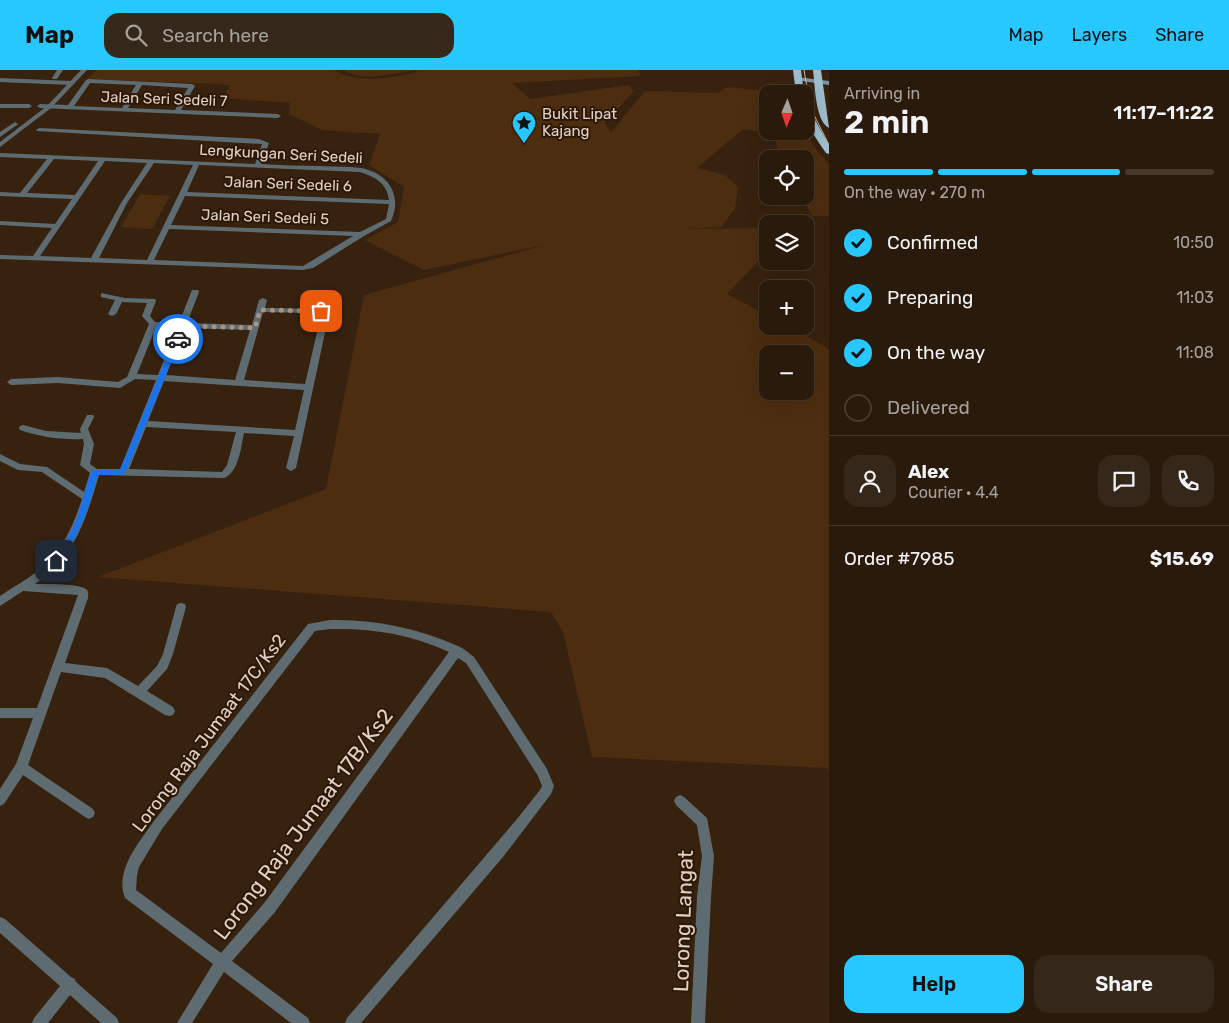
<!DOCTYPE html>
<html lang="en">
<head>
<meta charset="utf-8">
<style>
  :root { --surface:#291a0b; --page:#352719; --text:#f1f3f6; --muted:#a5a19d; --line:#45382c; --accent:#27c8ff }
  body { margin:0; font-family:Rubik,sans-serif; background:var(--page); color:var(--text); height:100vh; display:flex; flex-direction:column; font-size:19px; white-space:nowrap }
  * { box-sizing:border-box; margin:0 }
  p { font-size:16px; color:var(--muted) }
  .icon { flex:none; width:28px; height:28px; fill:none; stroke:currentColor; stroke-width:2; stroke-linecap:round; stroke-linejoin:round }
  .map { position:relative; flex:1; overflow:hidden }
  .drawer { display:flex; flex-direction:column; background:var(--surface); width:400px }
  .drawer>* { flex:none }
  .needle { width:32px; rotate:182deg }
  .tools { position:absolute; left:759px; top:15px; display:grid; gap:10px }
  .tools a { display:grid; place-items:center; width:55px; height:55px; border-radius:10px; background:var(--surface); box-shadow:0 5px 20px #0002,0 0 0 1px var(--line); font-size:25px }
  .pin { position:absolute; display:grid; place-items:center; width:42px; height:42px; color:#fff; margin:-21px; border-radius:10px; box-shadow:0 2px 8px #0006 }
  .courier { position:absolute; display:grid; place-items:center; width:50px; height:50px; margin:-25px; border:4px solid #1a73e8; border-radius:50%; background:#fff; color:#222; box-shadow:0 1px 6px #0007 }
  .head em { font-style:normal; font-weight:600 }
  .head div { display:flex; flex-direction:column-reverse }
  .head { display:flex; align-items:center; justify-content:space-between; height:85px; padding:0 15px }
  h1 { font-size:32px; font-weight:600; line-height:38px }
  .bar { display:grid; grid-template-columns:repeat(4,1fr); gap:8px 5px; align-content:center; height:60px; padding:0 15px }
  .bar i { height:6px; border-radius:4px; background:var(--line) }
  .bar .current { background:var(--accent) }
  .bar p { grid-column:span 4 }
  .line { display:flex; align-items:center; gap:12px; padding:0 15px; border-top:1px solid var(--line) }
  .line div { flex:1 }
  .round { display:grid; place-items:center; flex:none; width:52px; height:52px; border-radius:15px; background:var(--page) }
  ol { padding:0 15px; list-style:none }
  li { display:flex; align-items:center; gap:15px; height:55px }
  li p { margin-inline-start:auto }
  li .icon { padding:5px; border-radius:50%; background:var(--accent); color:#111; stroke-width:4 }
  li:last-child { color:var(--muted) }
  li i { width:28px; height:28px; border:2px solid var(--line); border-radius:50% }
  .cta { display:flex; gap:10px; margin-top:auto; padding:10px 15px }
  .cta a { flex:1; height:58px; border-radius:15px; background:var(--accent); color:#111; font-size:20px; font-weight:600; line-height:58px; text-align:center }
  .cta a+a { background:var(--page); color:var(--text) }
  header { display:flex; align-items:center; gap:30px; box-sizing:border-box; height:70px; padding:0 25px; background:var(--accent); color:#111 }
  header strong { font-size:24px }
  nav { display:flex; gap:28px; margin-inline-start:auto; font-size:18px }
  .search { width:350px; height:45px; background:var(--page); display:flex; align-items:center; gap:12px; box-sizing:border-box; padding:0 18px; border-radius:15px; color:var(--muted); font-size:19px }
  main { display:flex; flex:1; min-height:0 }
  .map>svg:first-child { display:block }
  .green { fill:#4d2d0f; fill-rule:evenodd }
  .lines { fill:none; stroke-linecap:round; stroke-linejoin:round }
  .minor { fill:#5e6c72; fill-rule:evenodd }
  .tertiary { fill:#5e6c72; fill-rule:evenodd }
  .secondary { fill:#7c929d; fill-rule:evenodd }
  .trunk { fill:#9ebecd; fill-rule:evenodd }
  .tram { stroke:#cbbbaf; stroke-width:1 }
  .route { fill:#1a73e8 }
  .done { stroke:#a59486; stroke-width:5; stroke-dasharray:0 9 }
  .labels { text-anchor:middle; dominant-baseline:central; stroke-width:4; stroke-linejoin:round; paint-order:stroke }
  .far-street-label { font-size:15px; fill:#e0d1c6; stroke:#2d1806 }
  .far-poi-label { font-size:15px; fill:#e0d1c6; stroke:#2d1806; text-anchor:start }
  .street-label { font-size:18px; fill:#e0d1c6; stroke:#2d1806 }
  .near-street-label { font-size:21px; fill:#e0d1c6; stroke:#2d1806 }
</style>
</head>
<body>
<header>
<strong>Map</strong>
<div class="search"><svg class="icon" aria-label="search" viewBox="0 0 24 24"><circle cx="10" cy="10" r="6"/><path d="M15 15l6 6"/></svg>Search here</div>
<nav><a>Map</a><a>Layers</a><a>Share</a></nav>
</header>
<main>
<div class="map">
<svg width="829" height="953" viewBox="0 0 829 953">
  <rect width="100%" height="100%" fill="#37220f"/>
  <!-- green -->
  <g class="green">
    <path d="M96,0h238c23,14 58,8 83,2l-1,-2c-19,3 -56,13 -72,0h294l3,6 -129,7 18,16 98,-14 6,6 -29,32 6,9 34,-41 73,2 9,-6 64,6 -23,1v37l37,-1 13,22 11,12v52h-16l-13,-20h5v-37h-26l-4,-25 -32,-5 -46,39 28,7 13,12 -3,22 -14,18 -37,2 83,-1v24l-40,42 40,21 1,11h21l40,23v423l-2,-4 -235,-11 -29,-125 -12,-20 -453,-35 228,-88 38,-194 180,-50 -120,25 -59,-30 33,-18 6,-35 -35,-22 11,-31 -58,-4 -33,-16 1,-11 -67,-5 7,-12 -8,-2 -134,-5zM768,284h37v37h-37z"/>
    <path d="M140,124l30,2 -18,33 -31,-2z"/>
  </g>
  <g class="lines">
    <!-- minor -->
    <g class="minor">
      <path d="M57,0h6l-6,9h-4l-1,-1z"/>
      <path d="M0,8l72,3 3,2 -3,2 -72,-3z"/>
      <path d="M88,9l104,5 3,2 -14,24 97,4 3,2 -3,2 -238,-10 -3,-2 3,-2 28,1 18,-25zM90,13l46,2 -14,23 -48,-2zM142,15l46,3 -13,22 -47,-2z"/>
      <path d="M0,34h29l3,2 -3,2h-29z"/>
      <path d="M39,58l220,11 10,4 -8,21c19,1 38,2 58,2 13,1 28,0 42,2 27,5 42,27 30,53l-27,15 -51,32 -10,2 -303,-11v-4l33,1 19,-28 -52,-3v-4l55,3 17,-25 -72,-3v-4l20,1 27,-34 -47,-2v-4l255,11 7,-20 -225,-13 -1,-1zM54,89l44,2 -23,34 -48,-2zM105,91l42,2 -26,40 -30,55 -51,-2zM154,93l39,2 -46,95 -48,-2 28,-55zM199,95l161,7c15,5 27,11 29,28l-202,-8zM185,126l204,8 -3,15 -26,13 -189,-7zM169,159l184,7 -50,30 -149,-6z"/>
      <path d="M192,220h6l1,2 -12,31 65,2 7,-25 4,-2 4,2 -2,8 56,1 8,5 -33,154 -5,3 -5,-3 8,-32 -50,-3c-3,14 -5,39 -20,45l-125,-3c-13,44 -24,82 -64,109 10,0 46,-1 52,6 2,3 1,5 1,8l-23,65 42,5 31,18 19,-20 6,-12 13,-47 1,-3 4,-1 4,1 1,3 -13,47 -6,15 -20,22 26,16 2,4 -2,4 -4,1 -4,-1 -60,-37 -44,-6 -33,93 65,44 2,4 -2,4 -4,2 -4,-2 -62,-42 -19,29 -4,2v-17l16,-25 17,-46h-33v-10h37l41,-113 -55,-4 -23,15v-10c14,-10 29,-17 41,-28 22,-18 32,-42 41,-69l-40,-27 -24,-2 -18,-9v-7l20,10 27,3 37,25 6,-19 -10,-8 4,-21 -1,-5c-22,1 -42,-2 -63,-9l-1,-2 1,-2 3,-1 23,6 35,2 -1,-4 7,-14h6l1,2 -6,12 6,15 -4,20 7,5h23l36,-89 -21,-1 -15,9 -62,-5 -47,2 -4,-3 4,-3 47,-2 60,5 9,-5 22,-53 -7,-8 5,-13 -25,-1 -6,12 -4,2 -4,-2 7,-14 -14,-3v-4l24,5 30,1 1,2 -6,15 5,6 24,1zM263,242l56,1 2,2 -16,69 -61,-4zM156,257h21l-19,48 -21,-1zM185,258l65,2 -15,50 -69,-5zM164,311l140,9 -9,40 -147,-9zM146,357l90,5 -9,33 -5,7 -93,-3z"/>
      <path d="M330,550c45,-1 87,8 128,26 5,2 11,7 16,11l73,112 7,17 -3,8 -48,63 -142,166h-16l2,-5 170,-199 23,-29 2,-4 -4,-10 -72,-113 -8,-5 -183,254 -43,49 76,57 2,5h-19l-67,-51 -32,51h-15l36,-59 -88,-66c-11,-27 15,-57 29,-77l154,-197zM330,559c42,-1 81,5 119,23l-184,250 -44,51 -85,-63 1,-15 2,-8 23,-38 153,-198z"/>
      <path d="M680,725l4,2 23,21 7,38 -3,41 -6,126h-14l6,-126 5,-41 -5,-31 -21,-20 -2,-4 2,-4z"/>
      <path d="M0,847l5,2 66,58 4,2 1,3 41,36 2,5h-18l-31,-28 -22,28h-16l2,-5 26,-32 -60,-53z"/>
    </g>
    <!-- tertiary -->
    <g class="tertiary">
      <path d="M81,0h6l-36,38 -51,39v-5l47,-36z"/>
      <path d="M15,52l3,2 -1,1 -17,12v-5z"/>
    </g>
    <!-- secondary -->
    <path class="secondary" d="M797,7l32,4v4l-34,-5v-2z"/>
    <!-- trunk -->
    <g class="trunk">
      <path d="M793,0h8l3,24h-8z"/>
      <path d="M813,0h8l8,58c-14,-7 -14,-44 -16,-58z"/>
      <path d="M805,37l4,2 20,36v9l-3,-1c-10,-15 -21,-28 -21,-46z"/>
    </g>
    <!-- tram -->
    <path class="tram" d="M804,0l7,39 18,36"/>
  </g>
  <!-- route -->
  <path class="route" d="M178,267l3,2 -55,133 -4,3h-24c-10,35 -18,59 -39,88h-6c-2,-8 11,-18 15,-26 13,-21 15,-45 24,-67h28l54,-131z"/>
  <g class="lines">
    <!-- done -->
    <path class="done" d="M178,269l5,-13 72,2 5,-18 61,1"/>
  </g>
  <!-- icons -->
  <defs>
    <symbol id="sight-pin" viewBox="-11 -11 22 30"><path d="M0 17L-7.5 6A9.5 9.5 0 1 1 7.5 6Z" fill="#27c8ff" stroke="#2d1806"/><path d="M0-6L1.8-2.2L6-1.7L2.9 1.2L3.7 5.4L0 3.3L-3.7 5.4L-2.9 1.2L-6-1.7L-1.8-2.2Z" fill="#111"/></symbol>
  </defs>
  <g fill-rule="evenodd">
    <use href="#sight-pin" x="510" y="39" width="28" height="38"/>
  </g>
  <g class="labels">
    <!-- far-street labels -->
    <g class="far-street-label">
      <text transform="translate(164 29) rotate(2)">Jalan Seri Sedeli 7</text>
      <text transform="translate(281 84) rotate(3)">Lengkungan Seri Sedeli</text>
      <text transform="translate(288 114) rotate(2)">Jalan Seri Sedeli 6</text>
      <text transform="translate(265 147) rotate(2)">Jalan Seri Sedeli 5</text>
    </g>
    <!-- far-poi labels -->
    <g class="far-poi-label">
      <text x="542" y="44">Bukit Lipat<tspan x="542" dy="17">Kajang</tspan></text>
    </g>
    <!-- street labels -->
    <g class="street-label">
      <text transform="translate(209 663) rotate(-53)">Lorong Raja Jumaat 17C/Ks2</text>
    </g>
    <!-- near-street labels -->
    <g class="near-street-label">
      <text transform="translate(303 754) rotate(-53)">Lorong Raja Jumaat 17B/Ks2</text>
      <text transform="translate(683 851) rotate(-88)">Lorong Langat</text>
    </g>
  </g>
</svg>
<div class="tools">
<a><svg class="needle" viewBox="-14 -14 28 28"><path d="M0-13l5 13h-10z" fill="#e53935"/><path d="M0 13l5-13h-10z" fill="#a5a19d"/></svg></a>
<a><svg class="icon" aria-label="locate" viewBox="0 0 24 24"><circle cx="12" cy="12" r="6"/><path d="M12 2v4M12 18v4M2 12h4M18 12h4"/></svg></a>
<a><svg class="icon" aria-label="layers" viewBox="0 0 24 24"><path d="M12 4l9 5-9 5-9-5zM3 14l9 5 9-5"/></svg></a>
<a>+</a>
<a>−</a>
</div>
<div class="pin" style="left:321px;top:241px;background:#ea580c"><svg class="icon" aria-label="bag" viewBox="0 0 24 24"><path d="M5 8h14l-1 12H6zM9 8a3 3 0 0 1 6 0"/></svg></div>
<div class="pin" style="left:56px;top:491px;background:#1f2937"><svg class="icon" aria-label="home" viewBox="0 0 24 24"><path d="M3 11l9-7 9 7M6 9v11h12V9"/></svg></div>
<div class="courier" style="left:178px;top:269px"><svg class="icon" aria-label="car" viewBox="0 0 24 24"><path d="M5 17H2v-5l4-1 3-4h7l3 4 3 1v5h-3M9 17h6M6 11h13"/><circle cx="7" cy="17" r="2"/><circle cx="17" cy="17" r="2"/></svg></div>
</div>
<section class="drawer">
<div class="head"><div><h1>2 min</h1><p>Arriving in</p></div><em>11:17–11:22</em></div>
<div class="bar"><i class="current"></i><i class="current"></i><i class="current"></i><i></i><p>On the way · 270 m</p></div>
<ol>
<li><svg class="icon" aria-label="check" viewBox="0 0 24 24"><path d="M5 12l5 5 9-10"/></svg>Confirmed<p>10:50</p></li>
<li><svg class="icon" aria-label="check" viewBox="0 0 24 24"><path d="M5 12l5 5 9-10"/></svg>Preparing<p>11:03</p></li>
<li><svg class="icon" aria-label="check" viewBox="0 0 24 24"><path d="M5 12l5 5 9-10"/></svg>On the way<p>11:08</p></li>
<li><i></i>Delivered</li>
</ol>
<div class="line" style="height:90px"><a class="round"><svg class="icon" aria-label="person" viewBox="0 0 24 24"><circle cx="12" cy="8" r="4"/><path d="M4 21q1-7 8-7t8 7"/></svg></a><div><b>Alex</b><p>Courier · 4.4</p></div><a class="round"><svg class="icon" aria-label="chat" viewBox="0 0 24 24"><path d="M4 5h16v11H9l-5 4z"/></svg></a><a class="round"><svg class="icon" aria-label="phone" viewBox="0 0 24 24"><path d="M5 4h4l2 5-3 2q2 4 5 5l2-3 5 2v4C11 20 4 13 5 4z"/></svg></a></div>
<div class="line" style="height:65px"><div>Order #7985</div><b>$15.69</b></div>
<div class="cta"><a>Help</a><a>Share</a></div>
</section>
</main>
</body>
</html>
